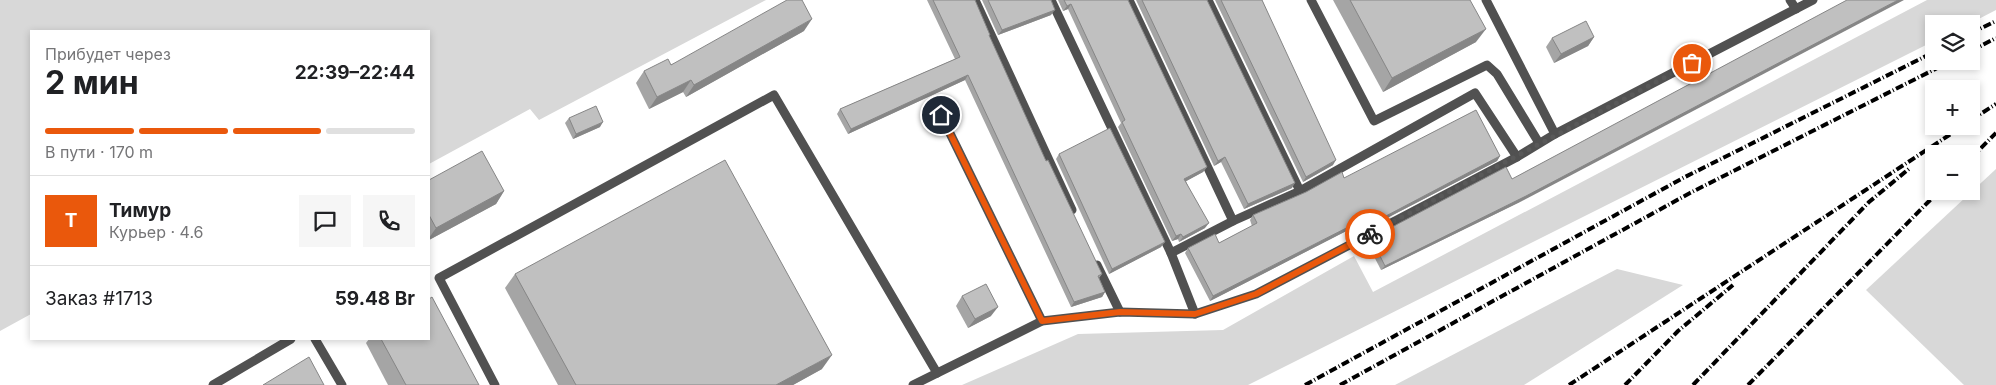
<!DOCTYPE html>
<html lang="ru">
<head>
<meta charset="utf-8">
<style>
  :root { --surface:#fff; --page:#f6f6f6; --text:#202124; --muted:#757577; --line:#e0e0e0; --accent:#ea580c }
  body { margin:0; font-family:Inter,sans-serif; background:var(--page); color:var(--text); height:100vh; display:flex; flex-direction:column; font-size:19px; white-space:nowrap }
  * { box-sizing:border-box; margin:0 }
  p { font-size:16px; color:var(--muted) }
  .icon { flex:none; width:28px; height:28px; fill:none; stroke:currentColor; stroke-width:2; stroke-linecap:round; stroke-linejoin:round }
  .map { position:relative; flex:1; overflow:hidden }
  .panel { position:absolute; left:30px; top:30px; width:400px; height:310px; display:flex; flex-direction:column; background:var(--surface); border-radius:0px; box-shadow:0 2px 8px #0003 }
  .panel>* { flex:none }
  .fabs { position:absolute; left:1925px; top:15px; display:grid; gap:10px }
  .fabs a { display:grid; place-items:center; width:55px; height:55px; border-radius:0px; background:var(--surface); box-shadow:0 2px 8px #0003; font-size:25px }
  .pin { position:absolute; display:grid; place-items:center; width:42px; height:42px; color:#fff; margin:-21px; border:2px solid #fff; border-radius:50%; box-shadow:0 1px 5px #0007 }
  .courier { position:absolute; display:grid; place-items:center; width:50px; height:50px; margin:-25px; border:4px solid #ea580c; border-radius:50%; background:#fff; color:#222; box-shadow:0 1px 6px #0007 }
  .overview em { font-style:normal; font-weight:700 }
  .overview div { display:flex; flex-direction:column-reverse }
  .overview { display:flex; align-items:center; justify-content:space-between; height:85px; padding:0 15px }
  h1 { font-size:32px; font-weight:700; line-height:38px }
  .bar { display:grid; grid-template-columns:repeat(4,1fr); gap:8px 5px; align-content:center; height:60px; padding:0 15px }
  .bar i { height:6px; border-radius:4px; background:var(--line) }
  .bar .current { background:var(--accent) }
  .bar p { grid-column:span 4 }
  .line { display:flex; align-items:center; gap:12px; padding:0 15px; border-top:1px solid var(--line) }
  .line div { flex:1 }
  .round { display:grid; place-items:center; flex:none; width:52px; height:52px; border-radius:0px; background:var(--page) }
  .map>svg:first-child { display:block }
  .green { fill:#d8d8d8 }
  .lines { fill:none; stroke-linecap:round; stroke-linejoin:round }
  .lane { stroke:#515151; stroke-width:9 }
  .rail { stroke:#000; stroke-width:4; stroke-dasharray:8 2.5 1 2.5; stroke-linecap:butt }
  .wall { fill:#a5a5a5 }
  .shaded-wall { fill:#868686 }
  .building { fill:#c0c0c0; stroke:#868686 }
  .done { stroke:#595959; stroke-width:5; stroke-dasharray:0 9 }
  .route { stroke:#ea580c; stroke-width:6 }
</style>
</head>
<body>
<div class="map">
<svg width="1996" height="385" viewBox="0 0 1996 385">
  <rect width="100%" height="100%" fill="#fff"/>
  <!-- green -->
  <g class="green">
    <path d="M0,0h766l-227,120 -9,-11 -101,55v-133h-398v283l-31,17z"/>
    <path d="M1927,0h69v10l-27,14h-35v17l-686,344h-286l116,-51 145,-4 131,-74 19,36z"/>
    <path d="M1996,169v216h-32l-98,-95z"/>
    <path d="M1617,269l66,16 -159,100h-129z"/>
  </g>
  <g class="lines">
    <!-- lane -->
    <g class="lane">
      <path d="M975,0l97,210"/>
      <path d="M1051,0l120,253 62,-32 67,-30"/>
      <path d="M1129,0l104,221"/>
      <path d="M1208,0l92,191 175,-98 42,64"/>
      <path d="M1311,0l63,121 113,-56 10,9 42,69"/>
      <path d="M1486,0l69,134"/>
      <path d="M1790,0l6,9"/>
      <path d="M941,115l101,206"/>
      <path d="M1171,253l24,61"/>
      <path d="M1097,265l23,47"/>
      <path d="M315,339l27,46"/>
      <path d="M213,385l78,-46"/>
      <path d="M495,385l-56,-107 335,-183 163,278"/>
      <path d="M913,385l129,-64 78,-9 75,2 61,-20 261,-137 38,-23 258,-134"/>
    </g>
    <!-- rail -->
    <g class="rail">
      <path d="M1971,33l25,-12"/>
      <path d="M1971,51l25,-13"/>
      <path d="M1971,120l25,-16"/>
      <path d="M1971,158l25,-25"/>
      <path d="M1305,385l378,-207 251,-126"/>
      <path d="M1340,385l350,-192 261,-132"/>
      <path d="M1569,385l394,-259"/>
      <path d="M1625,385l53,-54 55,-46"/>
      <path d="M1693,385l176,-183 41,-34"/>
      <path d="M1748,385l191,-194"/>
    </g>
  </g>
  <!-- wall -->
  <g class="wall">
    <path d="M927,0h48l14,36 57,125 56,113 -3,4 6,14 -3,5 -31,10 -106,-227 -117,54 -11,-20 3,-5 115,-50z"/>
    <path d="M982,0h69v15l-53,20z"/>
    <path d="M1058,0h70l79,167 -4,5 -17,9 19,47 -26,14 -1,-3 -6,2 -54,-114 3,-4 -53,-114 -5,2z"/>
    <path d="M1136,0h71l85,188 -48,21 -23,-47 -7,4z"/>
    <path d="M1215,0h47l71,165 -30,17z"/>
    <path d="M1333,0h137l6,42 -93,50z"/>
    <path d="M804,31l-118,66 -3,-5 -34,17 -13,-26 8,-12z"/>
    <path d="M1594,37l-6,9 -34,17 -8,-16 6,-9z"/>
    <path d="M569,118l31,9 -27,12 -8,-16z"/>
    <path d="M1059,154l102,93 -52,27 -53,-115z"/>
    <path d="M1500,156l-3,5 -135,70 -4,-6 -148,76 -25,-48 3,-5 31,-5 33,-17 -2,-6 3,-5 53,-23 38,-14z"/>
    <path d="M429,180l75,11 -8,13 -67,36z"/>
    <path d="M1522,201l-141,69 -14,-27 4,-5z"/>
    <path d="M515,274l307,95 -29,16h-235l-53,-97z"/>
    <path d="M962,296l29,20 -23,12 -12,-22z"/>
    <path d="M369,339h60l50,46h-91l-22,-42z"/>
  </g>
  <!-- shaded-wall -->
  <g class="shaded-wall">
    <path d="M1898,0h6l-382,201 -141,69 4,-4z"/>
    <path d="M1071,4l-3,5 -5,2 4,-5z"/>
    <path d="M1055,10l-4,5 -53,20 4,-5z"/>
    <path d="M812,19l-8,12 -118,66 8,-12z"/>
    <path d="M1486,29l-10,13 -93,50 9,-14z"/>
    <path d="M1594,37l-6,9 -34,17 7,-9z"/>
    <path d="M968,75l-3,5 -117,54 3,-5z"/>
    <path d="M691,80l-8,12 -34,17 8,-12z"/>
    <path d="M603,122l-3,5 -27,12 3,-5z"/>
    <path d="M1500,156l-3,5 -135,70 3,-4z"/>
    <path d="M1225,157l-4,5 -7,4 4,-5z"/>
    <path d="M1336,160l-3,5 -30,17 3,-5z"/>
    <path d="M1207,167l-4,5 -22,12 3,-5z"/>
    <path d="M1295,183l-3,5 -48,21 4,-5z"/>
    <path d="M504,191l-8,13 -67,36v-2l7,-10z"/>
    <path d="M1362,220l-4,5 -148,76 3,-5z"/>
    <path d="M1209,223l-4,5 -26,14 4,-5z"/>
    <path d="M1181,234l-3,5 -6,2 4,-5z"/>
    <path d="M1165,242l-4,5 -52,27 3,-5z"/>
    <path d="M1105,292l-3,5 -31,10 3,-5z"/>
    <path d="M998,307l-7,9 -23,12 7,-9z"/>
    <path d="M832,355l-10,14 -29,16h-17z"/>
  </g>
  <!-- building -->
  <g class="building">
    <path d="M787,0h15l10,19 -118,66 -3,-5 -34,17 -13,-26 24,-12 3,6z"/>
    <path d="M933,0h42l15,35h-1l57,126 2,-1 54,114 -4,2 7,16 -31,10 -106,-227 -117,54 -11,-20 120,-52z"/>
    <path d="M988,0h63l4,10 -53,20z"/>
    <path d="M1064,0h64l79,167 -23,12 25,44 -26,14 -2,-3 -5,2 -54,-114 3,-2 -54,-116 -4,2z"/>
    <path d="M1142,0h65l88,183 -47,21 -23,-47 -7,4z"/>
    <path d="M1221,0h41l74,160 -30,17z"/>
    <path d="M1350,0h120l16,29 -94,49z"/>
    <path d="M1847,0h51l-372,196 -141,70 -14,-28 135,-71 6,12z"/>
    <path d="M1586,21l8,16 -33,17 -9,-16z"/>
    <path d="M596,106l7,16 -27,12 -7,-16z"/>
    <path d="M1476,110l24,46 -135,71 -3,-7 -149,76 -25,-48 27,-14 4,9 38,-20 -4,-8 53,-23 36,-20 2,6z"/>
    <path d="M1110,128l55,114 -53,27 -53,-115z"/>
    <path d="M482,151l22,40 -68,37 -7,-13v-35z"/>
    <path d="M725,160l107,195 -56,30h-200l-61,-111z"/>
    <path d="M986,284l12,23 -23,12 -13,-23z"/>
    <path d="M432,297l47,88h-73l-25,-46h48v-40z"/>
    <path d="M309,357l15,28h-61z"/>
  </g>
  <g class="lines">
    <!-- done -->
    <path class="done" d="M1370,234l322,-171"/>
    <!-- route -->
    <path class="route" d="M941,115l101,206 78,-9 75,2 61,-20 114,-60"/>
  </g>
</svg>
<div class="fabs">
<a><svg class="icon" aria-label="layers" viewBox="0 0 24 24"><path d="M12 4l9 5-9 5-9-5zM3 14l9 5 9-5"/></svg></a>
<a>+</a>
<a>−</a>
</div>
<div class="pin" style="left:1692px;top:63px;background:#ea580c"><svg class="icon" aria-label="bag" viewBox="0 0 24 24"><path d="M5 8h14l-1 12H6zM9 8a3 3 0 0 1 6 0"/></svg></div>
<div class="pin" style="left:941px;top:115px;background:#1f2937"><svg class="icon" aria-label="home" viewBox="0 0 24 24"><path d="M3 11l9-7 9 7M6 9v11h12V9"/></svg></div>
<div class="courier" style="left:1370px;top:234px"><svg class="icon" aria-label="bike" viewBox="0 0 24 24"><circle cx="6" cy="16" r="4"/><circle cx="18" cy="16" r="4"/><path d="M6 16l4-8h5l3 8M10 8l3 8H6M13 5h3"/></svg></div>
<section class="panel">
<div class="overview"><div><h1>2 мин</h1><p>Прибудет через</p></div><em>22:39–22:44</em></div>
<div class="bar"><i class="current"></i><i class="current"></i><i class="current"></i><i></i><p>В пути · 170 m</p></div>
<div class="line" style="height:90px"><b class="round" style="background:var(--accent);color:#fff">Т</b><div><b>Тимур</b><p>Курьер · 4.6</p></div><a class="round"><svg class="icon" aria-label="chat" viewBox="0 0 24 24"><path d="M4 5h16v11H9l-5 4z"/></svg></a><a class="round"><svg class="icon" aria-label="phone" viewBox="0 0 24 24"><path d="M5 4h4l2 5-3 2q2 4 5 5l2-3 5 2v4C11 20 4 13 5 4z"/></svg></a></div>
<div class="line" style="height:65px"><div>Заказ #1713</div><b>59.48 Br</b></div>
</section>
</div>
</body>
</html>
